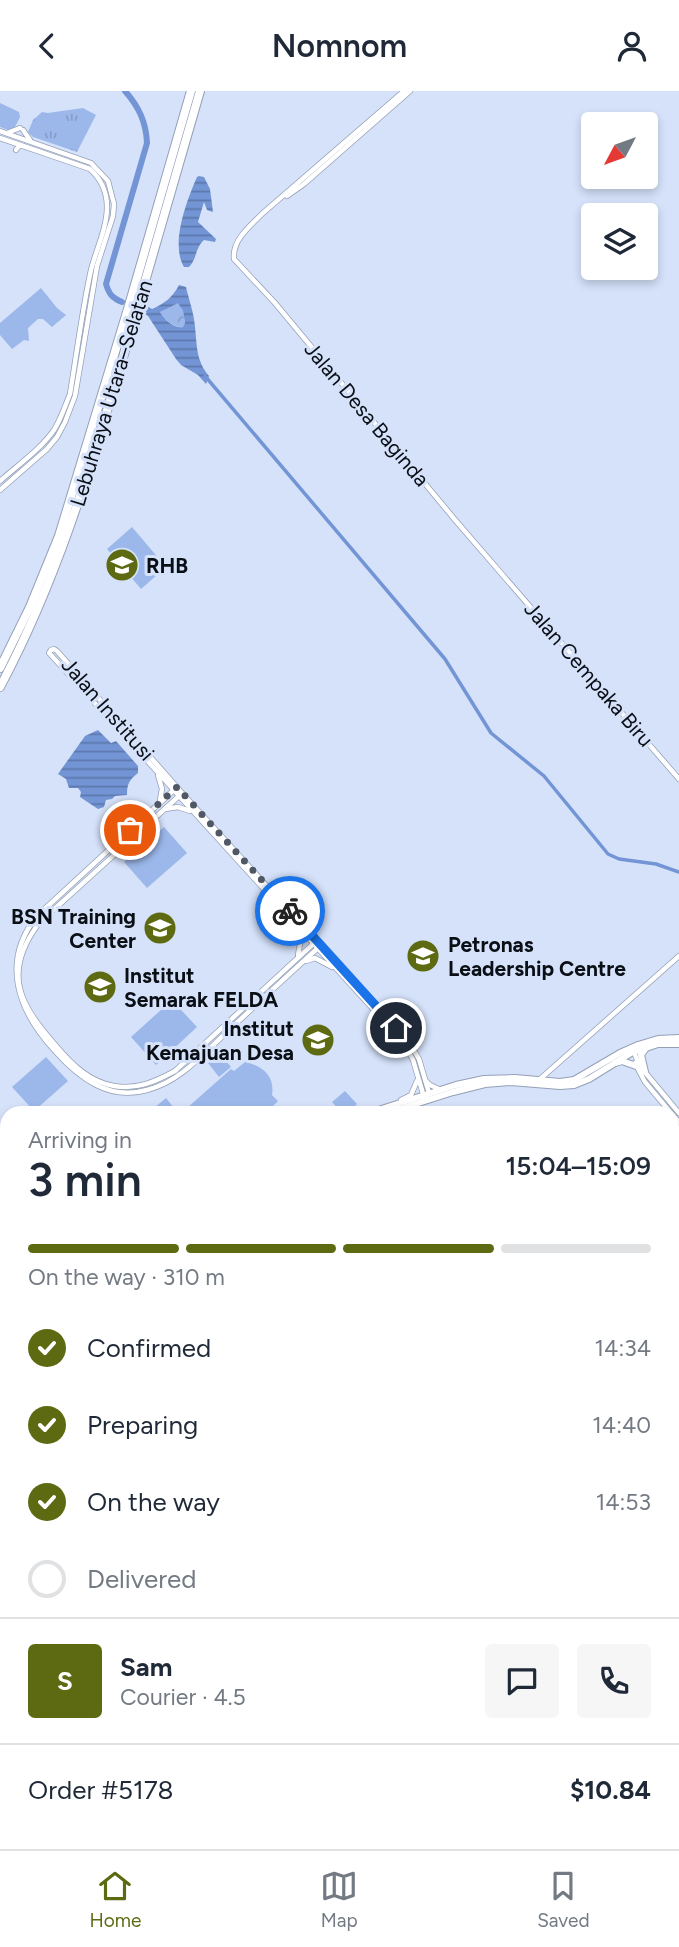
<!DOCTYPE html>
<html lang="en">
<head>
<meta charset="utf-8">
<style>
  :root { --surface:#fff; --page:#f6f6f7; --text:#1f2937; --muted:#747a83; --line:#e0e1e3; --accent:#5e6a11 }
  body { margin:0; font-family:Figtree,sans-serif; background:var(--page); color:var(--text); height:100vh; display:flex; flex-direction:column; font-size:26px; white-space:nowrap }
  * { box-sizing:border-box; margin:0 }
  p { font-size:23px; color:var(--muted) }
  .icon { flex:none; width:38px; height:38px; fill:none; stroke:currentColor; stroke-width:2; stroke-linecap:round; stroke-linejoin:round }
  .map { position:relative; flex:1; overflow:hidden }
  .side { position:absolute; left:0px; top:1015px; width:679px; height:744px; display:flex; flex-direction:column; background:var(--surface); border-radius:21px 21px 0 0; box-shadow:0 4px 10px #0003 }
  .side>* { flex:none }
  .needle { width:46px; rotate:229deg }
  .controls { position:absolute; left:581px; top:21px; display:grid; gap:14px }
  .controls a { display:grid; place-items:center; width:77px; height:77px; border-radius:7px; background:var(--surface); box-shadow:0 4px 10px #0003; font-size:35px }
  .pin { position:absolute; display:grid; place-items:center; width:60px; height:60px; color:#fff; margin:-30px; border:4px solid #fff; border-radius:50%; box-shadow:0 2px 7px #0007 }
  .courier { position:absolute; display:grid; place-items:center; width:70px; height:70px; margin:-35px; border:5px solid #1a73e8; border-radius:50%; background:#fff; color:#222; box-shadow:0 2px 9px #0007 }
  .overview em { font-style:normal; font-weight:600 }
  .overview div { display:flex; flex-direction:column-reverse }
  .overview { display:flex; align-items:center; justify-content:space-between; height:119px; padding:0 28px }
  h1 { font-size:46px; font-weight:600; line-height:52px }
  .bar { display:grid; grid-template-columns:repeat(4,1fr); gap:10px 7px; align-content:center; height:84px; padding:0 28px }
  .bar i { height:9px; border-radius:5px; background:var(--line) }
  .bar .on { background:var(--accent) }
  .bar p { grid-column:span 4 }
  .line { display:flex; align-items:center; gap:18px; padding:0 28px; border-top:2px solid var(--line) }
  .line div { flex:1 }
  .round { display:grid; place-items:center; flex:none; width:74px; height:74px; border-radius:7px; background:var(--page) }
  ol { padding:0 28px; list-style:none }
  li { display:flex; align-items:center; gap:21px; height:77px }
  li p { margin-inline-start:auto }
  li .icon { padding:7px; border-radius:50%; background:var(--accent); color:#fff; stroke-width:4 }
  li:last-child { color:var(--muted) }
  li i { width:38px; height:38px; border:4px solid var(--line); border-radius:50% }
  header { display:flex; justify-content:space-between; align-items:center; height:91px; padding:0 28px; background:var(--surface); font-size:32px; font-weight:600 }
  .dock { display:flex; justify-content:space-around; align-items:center; height:98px; border-top:2px solid var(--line); background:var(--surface); font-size:19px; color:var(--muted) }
  .dock a { display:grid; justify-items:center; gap:4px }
  .dock .on { color:var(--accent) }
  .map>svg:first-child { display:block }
  .grass { fill:url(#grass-tufts) }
  .forest { fill:url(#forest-crowns) }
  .park { fill:#9cb8eb }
  .water { fill:url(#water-rules); fill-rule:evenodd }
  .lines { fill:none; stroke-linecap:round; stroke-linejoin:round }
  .canal { stroke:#7395d5; stroke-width:3.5 }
  .river { stroke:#7395d5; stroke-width:6 }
  .minor-casing { stroke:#94a0b6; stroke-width:6 }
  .major-casing { stroke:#94a0b6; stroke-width:8 }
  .highway-casing { stroke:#94a0b6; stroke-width:10 }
  .minor { stroke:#fff; stroke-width:4.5 }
  .major { stroke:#fff; stroke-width:6 }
  .highway { stroke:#fff; stroke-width:8 }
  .done { stroke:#515865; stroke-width:7; stroke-dasharray:0 12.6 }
  .route { stroke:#1a73e8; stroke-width:9 }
  .labels { text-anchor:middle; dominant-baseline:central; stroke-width:6; stroke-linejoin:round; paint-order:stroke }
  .street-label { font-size:21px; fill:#0a0e15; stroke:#d5e2fa }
  .poi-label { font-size:21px; font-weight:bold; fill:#0a0e15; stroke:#d5e2fa; text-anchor:start }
</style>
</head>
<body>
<header><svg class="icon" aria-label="back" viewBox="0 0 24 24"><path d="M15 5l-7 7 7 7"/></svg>Nomnom<svg class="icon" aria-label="person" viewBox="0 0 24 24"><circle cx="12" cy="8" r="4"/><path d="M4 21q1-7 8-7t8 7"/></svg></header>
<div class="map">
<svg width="679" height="1758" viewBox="0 0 679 1758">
  <defs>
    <pattern id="grass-tufts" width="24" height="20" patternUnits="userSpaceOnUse" patternTransform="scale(1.75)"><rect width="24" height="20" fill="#9cb8eb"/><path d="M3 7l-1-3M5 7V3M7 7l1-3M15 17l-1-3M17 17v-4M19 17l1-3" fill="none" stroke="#859dc9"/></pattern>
    <pattern id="forest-crowns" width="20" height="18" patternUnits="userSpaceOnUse" patternTransform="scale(1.75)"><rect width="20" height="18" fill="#9cb8eb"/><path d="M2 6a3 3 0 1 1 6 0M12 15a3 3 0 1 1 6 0" fill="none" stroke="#859dc9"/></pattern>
    <pattern id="water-rules" width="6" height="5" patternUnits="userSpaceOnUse" patternTransform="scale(1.75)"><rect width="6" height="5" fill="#7395d5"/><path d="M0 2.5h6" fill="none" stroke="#5d78ac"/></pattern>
  </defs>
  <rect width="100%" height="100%" fill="#d5e2fa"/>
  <!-- grass -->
  <g class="grass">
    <path d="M83,17l13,7 -19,37 -44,-15 -5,-5 5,-12 9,-8 6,1z"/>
    <path d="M7,1119v152l-7,8v-155z"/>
    <path d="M679,1416v209l-7,4v-212z"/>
    <path d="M679,1674v84h-164l12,-6h145v-74z"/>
    <path d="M219,1752h32l5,3 10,-2 9,5h-61z"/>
    <path d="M437,1752h62l-8,6h-66z"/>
  </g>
  <!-- forest -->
  <g class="forest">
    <path d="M178,211l5,9 2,13 -2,3c-9,1 -19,-8 -23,-15z"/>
    <path d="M672,1069l7,7v40l-7,-9z"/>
    <path d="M679,1127v59h-7v-52z"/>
    <path d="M0,1724l7,4v24h34l9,6h-21l-29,-5z"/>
  </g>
  <!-- park -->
  <g class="park">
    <path d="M0,12l19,9 1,5 -5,10 -7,3 -8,-3z"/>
    <path d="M41,197l16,20 9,7 -14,12 -9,-8h-5l-10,9 1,13 -5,-1 -12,9 -12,-14v-12z"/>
    <path d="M132,436l34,40 -25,22 -34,-40z"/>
    <path d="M164,736l23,26 -40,35 -23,-26z"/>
    <path d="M172,909l25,27 -41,38 -25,-28z"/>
    <path d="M220,963l11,13 -12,10 -11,-14z"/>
    <path d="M46,966l22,24 -34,30 -22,-24z"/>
    <path d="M245,971c18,4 30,14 27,33l6,6 -6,6 5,6h-86l-4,-5 44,-39 3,2z"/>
    <path d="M345,1000l12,13 -9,9h-6l-10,-11z"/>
    <path d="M166,1007l12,15h-30z"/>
  </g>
  <!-- water -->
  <g class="water">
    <path d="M199,85l5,1 6,12 3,23 -6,-2 -3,-8 -6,20 18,17 -1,3 -11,-2c-9,8 -7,19 -15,27h-5c-14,-23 3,-67 13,-90z"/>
    <path d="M179,194l7,2c3,13 8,26 9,40 2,18 1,34 14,49l-3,8 -8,-9 -17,-10 -5,-6 -28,-43 -6,-4 2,-8 8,5c12,-5 21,-12 27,-24zM178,212l5,8 2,12 -2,4c-9,2 -19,-8 -23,-15z"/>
    <path d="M98,639l13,13 5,-2 22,25v7c-9,7 -11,11 -11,22l-12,1 -3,3 -6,1 -2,7 -6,2 -18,-12 1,-5 -3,-4h-9l-3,-9 -8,-5 27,-38z"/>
  </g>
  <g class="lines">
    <!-- canal -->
    <path class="canal" d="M205,285l240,283 46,74 53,43 64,78 11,5 37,5 23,8"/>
    <!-- river -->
    <path class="river" d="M122,211c-10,-4 -13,-8 -16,-18l41,-141c-1,-21 -8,-36 -22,-52"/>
    <defs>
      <g id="minor">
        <path d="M404,0l-141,122c-13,13 -31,27 -29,46l41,44 181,218 223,258"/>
        <path d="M23,39l7,10"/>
        <path d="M0,40l91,32 17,18 6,23 -1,12 -16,50 -22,130 -10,26 -8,15 -10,12 -47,41"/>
        <path d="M7,42l13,-5"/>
        <path d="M0,47l90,31c11,10 17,23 17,38 0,21 -11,43 -16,63 -9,41 -14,82 -21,124 -5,12 -9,25 -16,36 -14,20 -36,35 -54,51"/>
        <path d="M16,59l3,-4h4"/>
        <path d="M287,105l17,-12 106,-93"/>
        <path d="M158,684l4,14 -2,11"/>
        <path d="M176,697l-139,128c-37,46 -19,95 18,135 24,27 54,50 92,39 33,-8 57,-37 81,-59 30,-28 60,-56 90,-83"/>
        <path d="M179,705l-140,127c-38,51 -19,82 18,124 15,18 33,35 57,39 22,4 41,-4 61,-15l138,-127"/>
        <path d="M165,718l13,-2 12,4"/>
        <path d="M296,835l4,18 -2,11"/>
        <path d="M306,870l9,-3 17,9"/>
        <path d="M634,961l5,13 40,48"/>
        <path d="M635,972l10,19 26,31"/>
        <path d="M425,989l5,5 11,5"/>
        <path d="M539,989l140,-124"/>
        <path d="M424,1006l-11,-37 -9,-17 -353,-388 -2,-2 2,-3 3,-1 3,2 125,142 226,248 11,18 10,34"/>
        <path d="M401,1009l10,-5 6,-14"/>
        <path d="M672,1023l7,8"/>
        <path d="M672,1203h7"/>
        <path d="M672,1409l7,-2"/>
        <path d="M0,1531l7,4"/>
        <path d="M672,1665l7,-4"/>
        <path d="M672,1671l7,-4"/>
        <path d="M498,1758l10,-6"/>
        <path d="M506,1758l11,-6"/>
      </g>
      <g id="major">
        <path d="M615,972l7,-2 14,5"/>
        <path d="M645,981l-4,-17 5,-7"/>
        <path d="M369,1022l87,-28 28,-6 31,-1 45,4 14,-2 46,-27 18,-8 20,-6 21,-1"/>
        <path d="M387,1022l66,-21 32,-8 26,-2 49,4 14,-1 15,-6 42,-26 27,-9h21"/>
        <path d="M0,1455l7,-11"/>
        <path d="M0,1466l7,-11"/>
        <path d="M0,1714l7,5"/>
        <path d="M54,1752l9,6"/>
      </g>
      <g id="highway">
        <path d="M0,577l30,-61 29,-71 69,-227 63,-218"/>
        <path d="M0,596c56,-105 88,-212 122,-326 26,-90 52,-180 78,-270"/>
      </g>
    </defs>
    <!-- minor casing -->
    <use href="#minor" class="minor-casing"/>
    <!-- major casing -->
    <use href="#major" class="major-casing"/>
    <!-- highway casing -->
    <use href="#highway" class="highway-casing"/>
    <!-- minor -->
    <use href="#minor" class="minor"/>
    <!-- major -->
    <use href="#major" class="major"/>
    <!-- highway -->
    <use href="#highway" class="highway"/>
  </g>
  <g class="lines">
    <!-- done -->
    <path class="done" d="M130,739l47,-43 113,124"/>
    <!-- route -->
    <path class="route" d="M290,820l106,117"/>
  </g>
  <!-- icons -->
  <defs>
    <symbol id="university-disc" viewBox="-11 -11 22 22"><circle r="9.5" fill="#5e6a11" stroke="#d5e2fa"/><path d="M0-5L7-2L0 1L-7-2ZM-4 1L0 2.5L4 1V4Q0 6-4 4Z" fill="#fff"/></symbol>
  </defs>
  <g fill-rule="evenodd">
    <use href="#university-disc" x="103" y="455" width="38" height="38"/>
    <use href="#university-disc" x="141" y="818" width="38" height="38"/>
    <use href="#university-disc" x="404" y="846" width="38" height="38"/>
    <use href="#university-disc" x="81" y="877" width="38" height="38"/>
    <use href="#university-disc" x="299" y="930" width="38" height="38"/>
  </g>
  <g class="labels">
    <!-- street labels -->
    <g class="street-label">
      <text transform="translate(111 302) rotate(-73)">Lebuhraya Utara–Selatan</text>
      <text transform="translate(367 323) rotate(50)">Jalan Desa Baginda</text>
      <text transform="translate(589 583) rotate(49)">Jalan Cempaka Biru</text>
      <text transform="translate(108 618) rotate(49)">Jalan Institusi</text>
    </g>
    <!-- poi labels -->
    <g class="poi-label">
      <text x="146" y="474">RHB</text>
      <text x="136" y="825" text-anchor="end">BSN Training<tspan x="136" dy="24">Center</tspan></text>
      <text x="448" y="853">Petronas<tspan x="448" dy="24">Leadership Centre</tspan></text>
      <text x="124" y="884">Institut<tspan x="124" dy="24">Semarak FELDA</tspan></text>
      <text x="294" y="937" text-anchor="end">Institut<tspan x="294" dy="24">Kemajuan Desa</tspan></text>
    </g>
  </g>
</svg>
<div class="controls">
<a><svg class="needle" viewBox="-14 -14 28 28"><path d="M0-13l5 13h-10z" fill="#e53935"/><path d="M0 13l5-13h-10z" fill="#747a83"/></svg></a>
<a><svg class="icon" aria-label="layers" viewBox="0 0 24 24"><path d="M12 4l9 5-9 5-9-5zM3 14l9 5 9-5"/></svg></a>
</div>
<div class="pin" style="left:130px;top:739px;background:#ea580c"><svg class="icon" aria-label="bag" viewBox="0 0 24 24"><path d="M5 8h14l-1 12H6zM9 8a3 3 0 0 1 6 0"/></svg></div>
<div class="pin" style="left:396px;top:937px;background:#1f2937"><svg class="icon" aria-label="home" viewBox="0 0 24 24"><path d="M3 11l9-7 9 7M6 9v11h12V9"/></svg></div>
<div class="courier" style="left:290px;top:820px"><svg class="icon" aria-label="bike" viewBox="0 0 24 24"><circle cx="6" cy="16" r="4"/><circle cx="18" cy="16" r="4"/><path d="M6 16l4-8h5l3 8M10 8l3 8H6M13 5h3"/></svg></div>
<section class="side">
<div class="overview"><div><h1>3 min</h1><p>Arriving in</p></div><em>15:04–15:09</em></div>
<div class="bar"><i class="on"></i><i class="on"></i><i class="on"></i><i></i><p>On the way · 310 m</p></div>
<ol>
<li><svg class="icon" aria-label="check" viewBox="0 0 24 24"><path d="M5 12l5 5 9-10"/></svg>Confirmed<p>14:34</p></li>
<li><svg class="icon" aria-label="check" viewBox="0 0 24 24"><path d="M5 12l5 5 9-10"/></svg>Preparing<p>14:40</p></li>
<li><svg class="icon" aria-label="check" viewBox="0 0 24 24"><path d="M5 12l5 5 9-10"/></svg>On the way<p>14:53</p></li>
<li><i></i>Delivered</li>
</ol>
<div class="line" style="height:126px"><b class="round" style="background:var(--accent);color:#fff">S</b><div><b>Sam</b><p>Courier · 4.5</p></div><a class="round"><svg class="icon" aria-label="chat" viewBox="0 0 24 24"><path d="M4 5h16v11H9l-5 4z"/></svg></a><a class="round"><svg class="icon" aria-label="phone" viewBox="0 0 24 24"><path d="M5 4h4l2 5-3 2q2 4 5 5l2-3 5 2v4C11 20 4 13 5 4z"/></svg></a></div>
<div class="line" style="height:91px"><div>Order #5178</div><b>$10.84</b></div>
</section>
</div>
<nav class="dock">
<a class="on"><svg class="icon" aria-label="home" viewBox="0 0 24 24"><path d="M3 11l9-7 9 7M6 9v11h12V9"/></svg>Home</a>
<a><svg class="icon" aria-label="map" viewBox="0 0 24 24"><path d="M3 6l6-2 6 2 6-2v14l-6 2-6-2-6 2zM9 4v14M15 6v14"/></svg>Map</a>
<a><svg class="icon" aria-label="saved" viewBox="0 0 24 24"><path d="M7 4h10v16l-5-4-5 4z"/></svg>Saved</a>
</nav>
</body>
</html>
